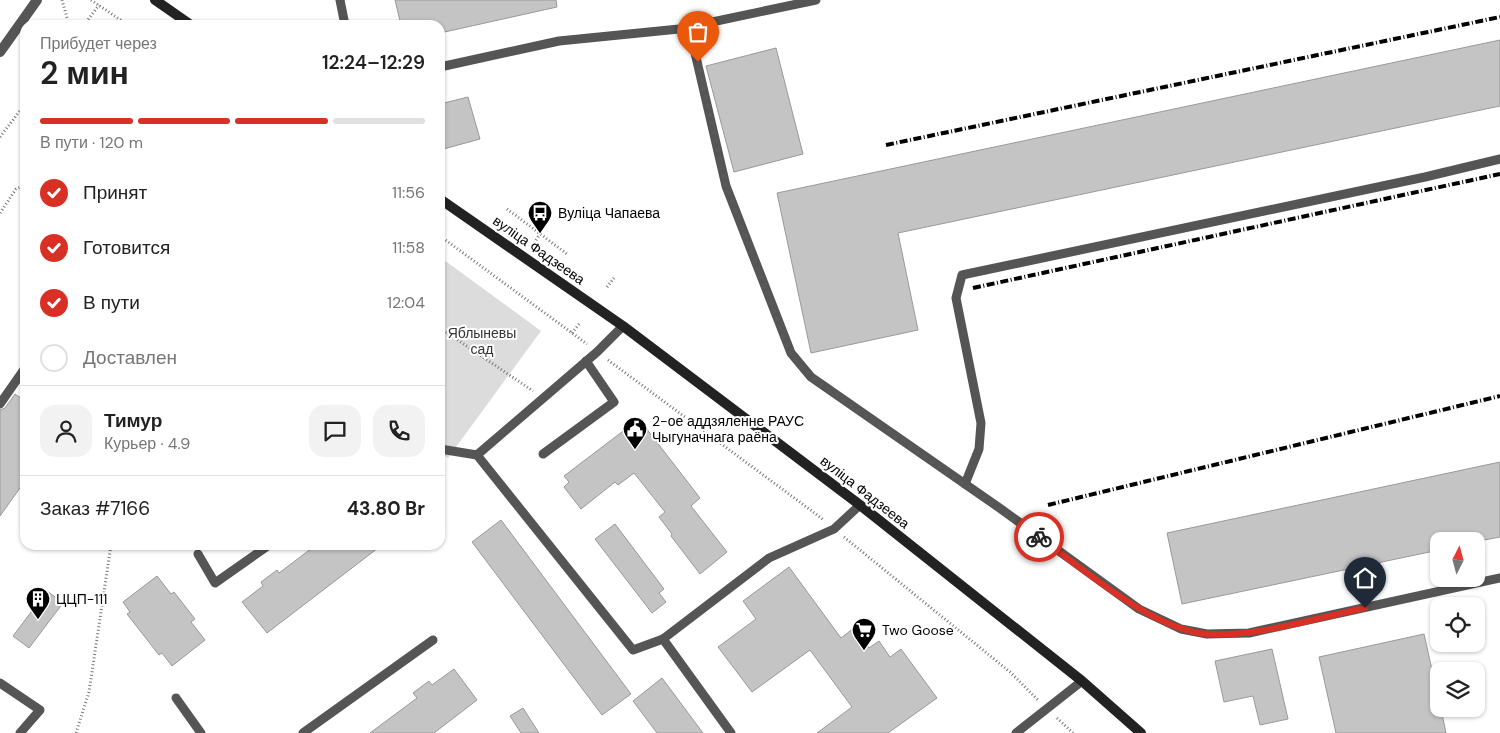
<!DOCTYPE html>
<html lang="ru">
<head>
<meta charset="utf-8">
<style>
  :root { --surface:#fff; --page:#f2f2f2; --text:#222; --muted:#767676; --line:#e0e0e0; --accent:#d93025 }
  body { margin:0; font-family:"DM Sans",sans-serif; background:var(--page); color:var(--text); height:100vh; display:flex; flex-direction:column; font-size:19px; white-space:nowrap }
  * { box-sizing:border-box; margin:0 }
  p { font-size:16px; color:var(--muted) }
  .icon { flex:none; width:28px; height:28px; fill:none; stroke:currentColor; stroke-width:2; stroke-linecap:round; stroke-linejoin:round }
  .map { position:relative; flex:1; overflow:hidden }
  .details { position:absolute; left:20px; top:20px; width:425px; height:530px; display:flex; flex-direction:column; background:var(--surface); border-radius:15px; box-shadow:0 1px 4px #0004 }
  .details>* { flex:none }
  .needle { width:32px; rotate:6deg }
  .controls { position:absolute; left:1430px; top:532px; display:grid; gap:10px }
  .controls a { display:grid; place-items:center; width:55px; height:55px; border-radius:10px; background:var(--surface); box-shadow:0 1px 4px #0004; font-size:25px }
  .pin { position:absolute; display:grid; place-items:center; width:42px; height:42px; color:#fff; margin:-51px -21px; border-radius:50% 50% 50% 0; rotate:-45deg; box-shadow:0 0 5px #0007 }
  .pin .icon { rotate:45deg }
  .courier { position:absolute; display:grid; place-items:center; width:50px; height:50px; margin:-25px; border:4px solid #d93025; border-radius:50%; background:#fff; color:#222; box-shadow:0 1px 6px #0007 }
  .overview em { font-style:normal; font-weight:600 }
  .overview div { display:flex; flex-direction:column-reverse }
  .overview { display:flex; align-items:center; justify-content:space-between; height:85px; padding:0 20px }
  h1 { font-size:32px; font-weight:600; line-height:38px }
  .bar { display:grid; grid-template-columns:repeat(4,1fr); gap:8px 5px; align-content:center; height:60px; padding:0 20px }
  .bar i { height:6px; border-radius:4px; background:var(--line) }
  .bar .on { background:var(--accent) }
  .bar p { grid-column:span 4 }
  .line { display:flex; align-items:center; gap:12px; padding:0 20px; border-top:1px solid var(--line) }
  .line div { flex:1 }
  .round { display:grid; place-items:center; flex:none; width:52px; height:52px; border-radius:15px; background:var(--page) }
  ol { padding:0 20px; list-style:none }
  li { display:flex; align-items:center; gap:15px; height:55px }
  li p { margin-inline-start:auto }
  li .icon { padding:5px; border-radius:50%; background:var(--accent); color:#fff; stroke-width:4 }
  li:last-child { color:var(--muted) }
  li i { width:28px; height:28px; border:2px solid var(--line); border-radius:50% }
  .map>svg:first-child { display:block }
  .green { fill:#dcdcdc }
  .building { fill:#c4c4c4; stroke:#999 }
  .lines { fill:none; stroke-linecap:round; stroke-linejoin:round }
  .path { stroke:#777; stroke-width:3; stroke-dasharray:1 2.5; stroke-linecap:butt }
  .lane { stroke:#555; stroke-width:9 }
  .street { stroke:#555; stroke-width:10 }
  .secondary { stroke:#222; stroke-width:10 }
  .rail { stroke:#000; stroke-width:4; stroke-dasharray:8 2.5 1 2.5; stroke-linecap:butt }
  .done { stroke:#595959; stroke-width:5; stroke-dasharray:0 9 }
  .route { stroke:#d93025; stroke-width:6 }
  .labels { text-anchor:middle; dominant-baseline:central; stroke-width:4; stroke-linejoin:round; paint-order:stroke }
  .poi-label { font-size:14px; fill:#000; stroke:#fff; text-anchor:start }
  .street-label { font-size:14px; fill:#000; stroke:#fff }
  .park-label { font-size:14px; fill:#333; stroke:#fff }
</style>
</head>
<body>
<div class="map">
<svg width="1500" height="733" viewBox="0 0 1500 733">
  <rect width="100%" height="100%" fill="#fff"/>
  <!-- green -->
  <path class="green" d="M440,257l101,74 -93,127 -8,-6z"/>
  <!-- building -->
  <g class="building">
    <path d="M395,0h161l1,7 -117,26v-8h-39z"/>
    <path d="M1500,40v66l-602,127 20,97 -107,23 -34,-160z"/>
    <path d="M776,48l27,106 -69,18 -28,-106z"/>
    <path d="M468,97l12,42 -40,11v-46z"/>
    <path d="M15,394l10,7v80l-25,35v-106l5,-2z"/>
    <path d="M639,419l61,79 -9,8 36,46 -27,22 -29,-38 1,-2 -13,-17 6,-5 -31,-39 -16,12 -3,-3 -34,27 -17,-22 5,-5 -5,-6z"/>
    <path d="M1500,462v75l-21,4h-40v9l-257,54 -15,-71z"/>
    <path d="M501,520l130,174 -29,21 -130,-173z"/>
    <path d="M615,524l49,65 -5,4 7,9 -14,11 -57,-74z"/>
    <path d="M316,545h66l-115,88 -25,-31 21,-16 -2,-4 16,-12 2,3z"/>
    <path d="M789,567l52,71 13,-10 15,20 10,-7 11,16 11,-8 36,49 -49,35h-71l35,-26 -42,-57 -58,42 -34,-45 38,-28 -13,-18z"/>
    <path d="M157,576l14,18 3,-2 21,27 -4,3 14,18 -33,26 -10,-13 -3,2 -32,-41 3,-2 -7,-10z"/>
    <path d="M47,591l16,12 -34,45 -16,-12z"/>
    <path d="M1424,634l15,67v8h2l5,24h-110l-17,-76z"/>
    <path d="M1272,649l16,70 -28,6 -7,-29 -29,6 -9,-41z"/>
    <path d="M454,669l23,31 -43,33h-64l47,-35 -4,-5 16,-12 3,4z"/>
    <path d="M662,678l41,55h-46l-24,-32z"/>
    <path d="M523,708l16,25h-18l-11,-17z"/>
  </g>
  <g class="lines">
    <!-- path -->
    <g class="path">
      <path d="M62,0l7,25"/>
      <path d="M91,0l37,25"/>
      <path d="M84,25l15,-20"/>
      <path d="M0,137l25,-33"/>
      <path d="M507,209l60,45"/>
      <path d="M0,213l16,-24 9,-4"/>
      <path d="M440,236l147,108"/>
      <path d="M532,246l8,-12"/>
      <path d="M607,287l7,-9"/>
      <path d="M440,328l93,63"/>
      <path d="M572,333l8,-10"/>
      <path d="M608,360l216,160"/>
      <path d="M844,537l166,135 28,28"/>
      <path d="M1057,718l16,15"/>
      <path d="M76,733l13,-41 22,-147"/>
    </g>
    <!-- lane -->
    <g class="lane">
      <path d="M340,0l5,25"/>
      <path d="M689,27l37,159 65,167 20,24 190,132 138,100 42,20 26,5 42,-1 251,-55"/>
      <path d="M440,67l119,-26 120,-12 137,-29"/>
      <path d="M623,326l-26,26 -120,103 156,195 30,-11"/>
      <path d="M0,404l25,-36"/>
      <path d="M440,449l37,6"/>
      <path d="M543,454l71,-52 -28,-41"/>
      <path d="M965,484l14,-35 2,-26 -25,-125 6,-23 463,-98 75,-18"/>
      <path d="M198,554l17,29 54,-38"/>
      <path d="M0,683l40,27 -20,23"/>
      <path d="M176,698l25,35"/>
      <path d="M303,733l130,-93"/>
      <path d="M731,733l-68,-94 106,-81 65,-29 26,-24"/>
      <path d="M1016,733l66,-52"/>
    </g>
    <!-- street -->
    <path class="street" d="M0,52l37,-52"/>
    <!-- secondary -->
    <g class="secondary">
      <path d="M155,0l36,25"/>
      <path d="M440,199l183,127 237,179 222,176 59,52"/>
    </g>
    <!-- rail -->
    <g class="rail">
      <path d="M886,145l614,-128"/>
      <path d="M973,288l527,-114"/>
      <path d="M1048,505l452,-109"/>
    </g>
  </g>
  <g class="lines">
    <!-- done -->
    <path class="done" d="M698,62l28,124 64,168 21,23 228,160"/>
    <!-- route -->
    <path class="route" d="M1039,537c44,32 115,94 169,97 50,3 107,-16 157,-26"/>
  </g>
  <!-- icons -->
  <defs>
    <symbol id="bus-pin" viewBox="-11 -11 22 30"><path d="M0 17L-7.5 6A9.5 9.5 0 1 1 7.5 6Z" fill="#000" stroke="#fff"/><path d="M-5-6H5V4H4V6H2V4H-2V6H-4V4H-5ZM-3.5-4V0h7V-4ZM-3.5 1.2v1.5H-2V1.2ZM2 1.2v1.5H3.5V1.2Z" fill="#fff"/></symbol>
    <symbol id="civic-pin" viewBox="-11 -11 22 30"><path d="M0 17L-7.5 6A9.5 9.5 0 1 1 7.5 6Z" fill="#000" stroke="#fff"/><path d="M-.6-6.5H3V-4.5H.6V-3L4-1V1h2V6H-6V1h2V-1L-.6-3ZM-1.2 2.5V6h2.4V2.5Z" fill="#fff"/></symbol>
    <symbol id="building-pin" viewBox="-11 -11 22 30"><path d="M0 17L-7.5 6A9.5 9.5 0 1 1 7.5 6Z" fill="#000" stroke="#fff"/><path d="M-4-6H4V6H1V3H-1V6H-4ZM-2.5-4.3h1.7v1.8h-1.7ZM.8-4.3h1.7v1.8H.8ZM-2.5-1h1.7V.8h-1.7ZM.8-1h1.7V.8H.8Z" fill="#fff"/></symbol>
    <symbol id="supermarket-pin" viewBox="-11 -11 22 30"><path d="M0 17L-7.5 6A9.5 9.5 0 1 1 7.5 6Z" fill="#000" stroke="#fff"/><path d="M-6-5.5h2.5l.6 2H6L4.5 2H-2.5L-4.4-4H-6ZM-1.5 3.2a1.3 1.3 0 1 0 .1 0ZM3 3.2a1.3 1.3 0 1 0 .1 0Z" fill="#fff"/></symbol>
  </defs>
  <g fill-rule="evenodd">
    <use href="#bus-pin" x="526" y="199" width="28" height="38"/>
    <use href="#civic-pin" x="621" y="415" width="28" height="38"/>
    <use href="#building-pin" x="24" y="585" width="28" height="38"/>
    <use href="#supermarket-pin" x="850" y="616" width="28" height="38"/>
  </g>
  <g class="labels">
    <!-- poi labels -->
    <g class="poi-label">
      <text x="558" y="213">Вуліца Чапаева</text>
      <text x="652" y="421">2-ое аддзяленне РАУС<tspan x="652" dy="16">Чыгуначнага раёна</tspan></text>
      <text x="56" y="599">ЦЦП-111</text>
      <text x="882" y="630">Two Goose</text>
    </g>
    <!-- street labels -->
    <g class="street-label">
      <text transform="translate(539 250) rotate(35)">вуліца Фадзеева</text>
      <text transform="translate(865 492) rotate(38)">вуліца Фадзеева</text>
    </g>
    <!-- park labels -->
    <g class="park-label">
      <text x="482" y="333">Яблыневы<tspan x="482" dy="16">сад</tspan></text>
    </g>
  </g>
</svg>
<div class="controls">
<a><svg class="needle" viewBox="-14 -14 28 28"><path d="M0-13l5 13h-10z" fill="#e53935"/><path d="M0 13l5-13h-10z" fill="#767676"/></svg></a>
<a><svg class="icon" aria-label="locate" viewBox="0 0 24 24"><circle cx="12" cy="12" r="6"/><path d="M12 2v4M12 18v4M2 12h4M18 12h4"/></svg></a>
<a><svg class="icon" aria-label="layers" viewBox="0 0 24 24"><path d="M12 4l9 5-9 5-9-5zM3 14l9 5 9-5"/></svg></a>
</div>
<div class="pin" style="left:698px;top:62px;background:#ea580c"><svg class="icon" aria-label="bag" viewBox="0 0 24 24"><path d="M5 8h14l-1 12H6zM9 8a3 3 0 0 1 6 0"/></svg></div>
<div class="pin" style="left:1365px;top:608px;background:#1f2937"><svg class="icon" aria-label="home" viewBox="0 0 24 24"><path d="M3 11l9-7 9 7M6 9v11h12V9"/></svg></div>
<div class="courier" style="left:1039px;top:537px"><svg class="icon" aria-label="bike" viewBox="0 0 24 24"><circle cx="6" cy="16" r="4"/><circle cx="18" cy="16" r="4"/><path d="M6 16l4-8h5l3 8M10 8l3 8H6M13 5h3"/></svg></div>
<section class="details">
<div class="overview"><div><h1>2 мин</h1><p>Прибудет через</p></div><em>12:24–12:29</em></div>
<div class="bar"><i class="on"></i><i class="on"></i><i class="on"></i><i></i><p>В пути · 120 m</p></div>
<ol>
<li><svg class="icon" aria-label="check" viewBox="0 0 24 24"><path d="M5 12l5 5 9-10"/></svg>Принят<p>11:56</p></li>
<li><svg class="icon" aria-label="check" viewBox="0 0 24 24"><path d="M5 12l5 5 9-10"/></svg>Готовится<p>11:58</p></li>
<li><svg class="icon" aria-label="check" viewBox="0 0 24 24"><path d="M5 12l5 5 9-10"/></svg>В пути<p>12:04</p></li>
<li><i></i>Доставлен</li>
</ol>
<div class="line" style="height:90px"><a class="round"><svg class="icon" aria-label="person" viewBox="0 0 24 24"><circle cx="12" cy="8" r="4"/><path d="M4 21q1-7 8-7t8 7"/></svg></a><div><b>Тимур</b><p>Курьер · 4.9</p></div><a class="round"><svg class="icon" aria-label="chat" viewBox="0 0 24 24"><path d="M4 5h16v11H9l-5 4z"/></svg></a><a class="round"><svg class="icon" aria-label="phone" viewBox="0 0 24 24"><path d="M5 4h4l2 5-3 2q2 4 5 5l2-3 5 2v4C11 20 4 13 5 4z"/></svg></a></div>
<div class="line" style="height:65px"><div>Заказ #7166</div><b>43.80 Br</b></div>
</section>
</div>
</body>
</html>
